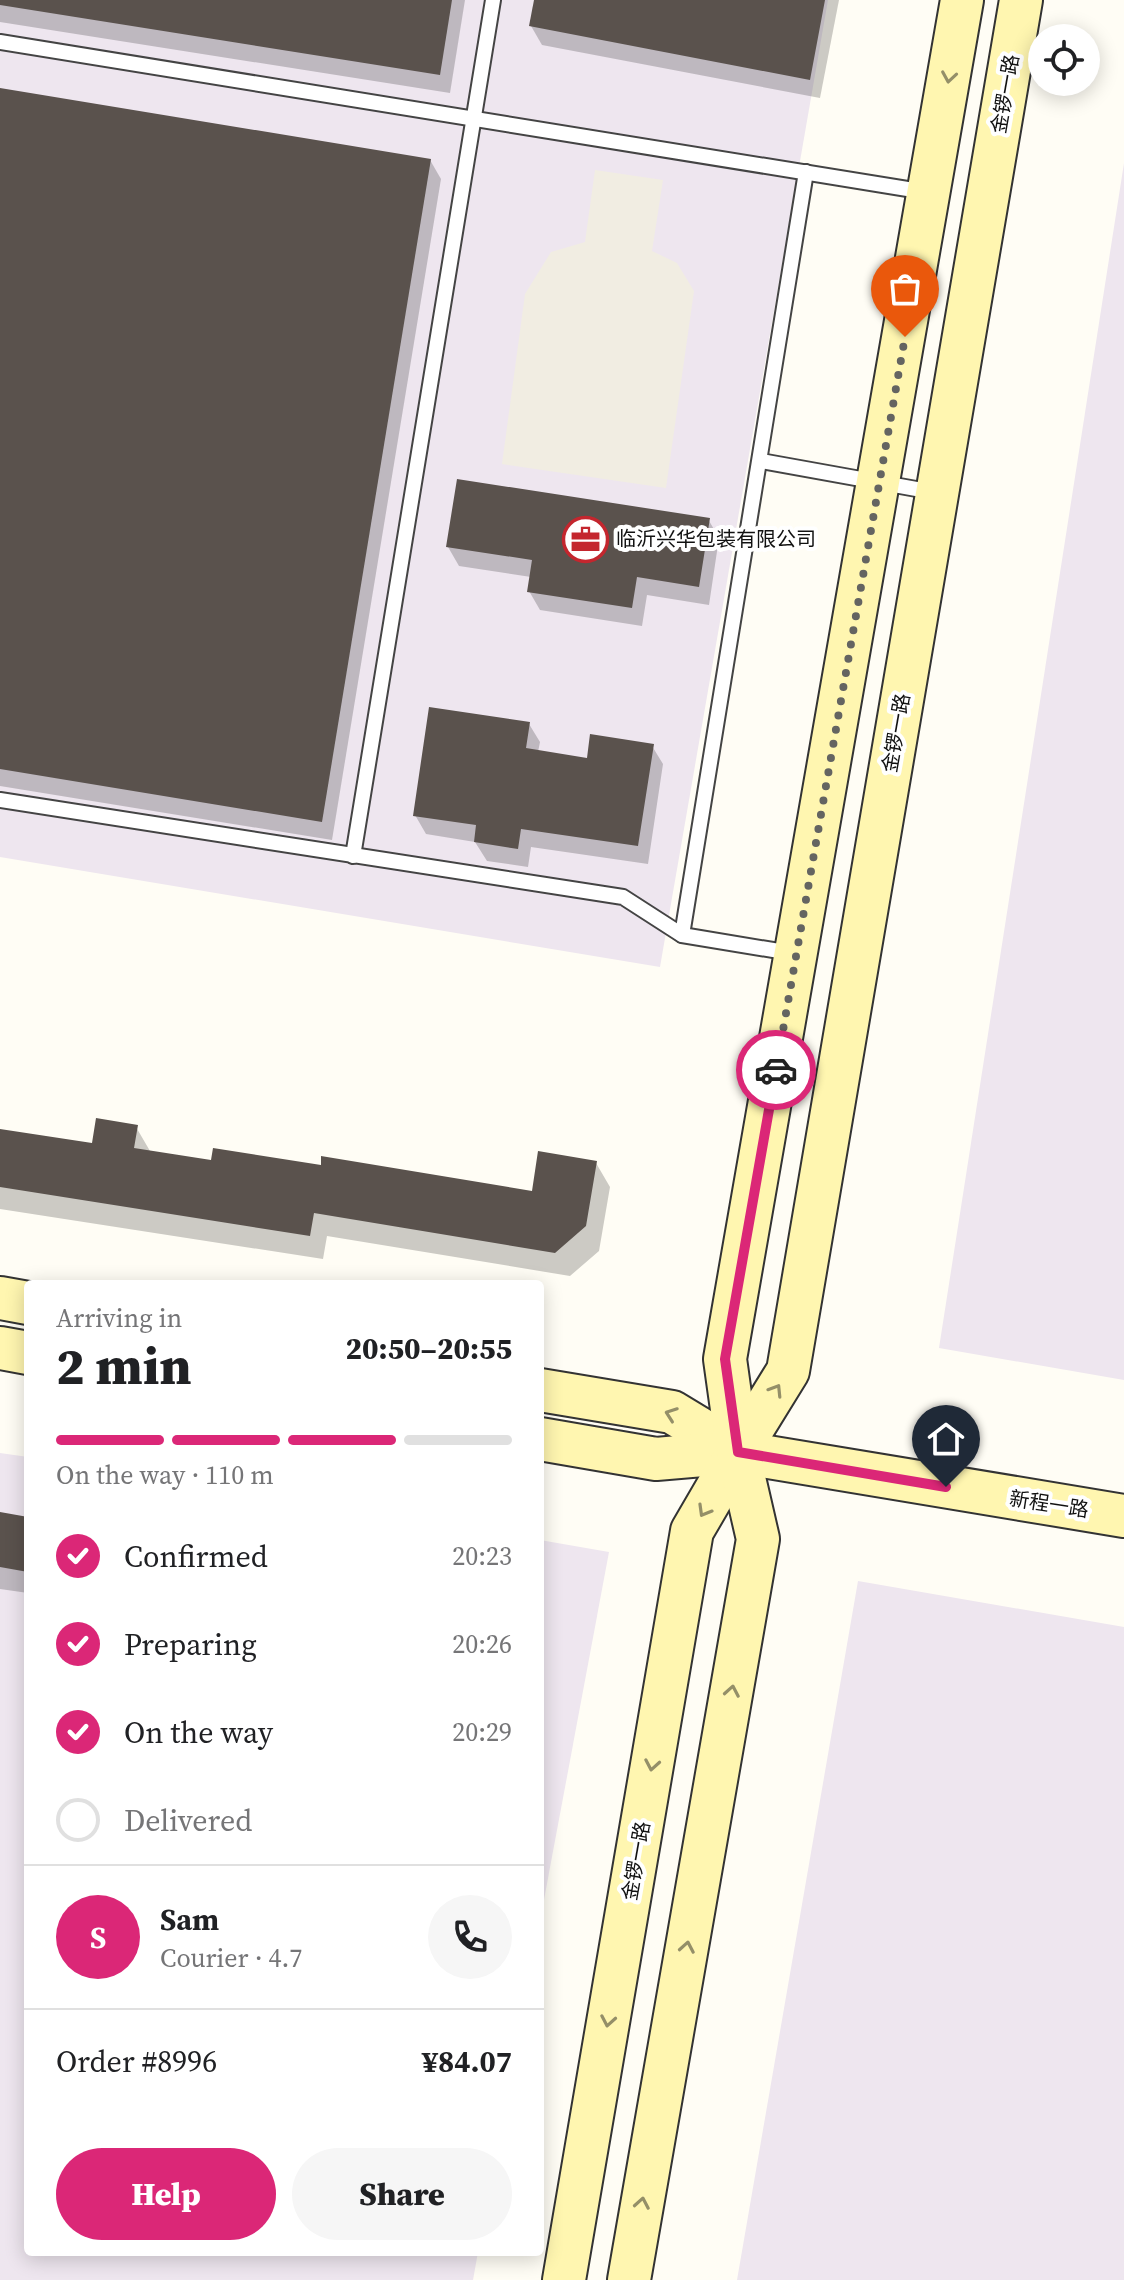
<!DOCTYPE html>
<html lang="en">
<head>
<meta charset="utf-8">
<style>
  :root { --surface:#fff; --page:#f6f6f6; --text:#202124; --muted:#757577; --line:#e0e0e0; --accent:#db2777 }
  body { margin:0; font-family:"Source Serif 4","Noto Sans SC",serif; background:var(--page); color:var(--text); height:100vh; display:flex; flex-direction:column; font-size:30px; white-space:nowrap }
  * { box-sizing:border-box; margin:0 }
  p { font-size:26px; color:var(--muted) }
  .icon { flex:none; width:44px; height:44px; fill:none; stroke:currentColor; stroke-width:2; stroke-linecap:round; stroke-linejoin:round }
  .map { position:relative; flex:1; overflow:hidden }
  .side { position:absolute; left:24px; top:1280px; width:520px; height:976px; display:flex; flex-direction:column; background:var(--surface); border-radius:8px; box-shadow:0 4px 20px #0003 }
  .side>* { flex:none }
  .fabs { position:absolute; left:1028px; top:24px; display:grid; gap:16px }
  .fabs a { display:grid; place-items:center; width:72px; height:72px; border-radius:50%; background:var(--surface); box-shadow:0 4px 20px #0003; font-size:40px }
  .pin { position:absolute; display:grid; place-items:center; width:68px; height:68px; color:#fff; margin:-82px -34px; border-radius:50% 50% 50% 0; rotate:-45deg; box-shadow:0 0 8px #0007 }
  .pin .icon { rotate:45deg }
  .courier { position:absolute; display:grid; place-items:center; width:80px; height:80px; margin:-40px; border:6px solid #db2777; border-radius:50%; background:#fff; color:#222; box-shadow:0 2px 10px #0007 }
  .overview em { font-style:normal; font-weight:800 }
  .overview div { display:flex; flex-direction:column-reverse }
  .overview { display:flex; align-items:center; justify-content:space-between; height:136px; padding:0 32px }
  h1 { font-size:52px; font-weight:800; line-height:60px }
  .bar { display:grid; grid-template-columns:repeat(4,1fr); gap:12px 8px; align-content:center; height:96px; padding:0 32px }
  .bar i { height:10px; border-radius:6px; background:var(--line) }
  .bar .selected { background:var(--accent) }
  .bar p { grid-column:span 4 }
  .line { display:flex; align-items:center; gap:20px; padding:0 32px; border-top:2px solid var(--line) }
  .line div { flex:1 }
  .round { display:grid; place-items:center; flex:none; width:84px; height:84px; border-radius:42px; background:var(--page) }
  ol { padding:0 32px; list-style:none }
  li { display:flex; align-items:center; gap:24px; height:88px }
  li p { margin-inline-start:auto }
  li .icon { padding:8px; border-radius:50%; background:var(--accent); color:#fff; stroke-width:4 }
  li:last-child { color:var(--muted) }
  li i { width:44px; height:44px; border:4px solid var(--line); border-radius:50% }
  .cta { display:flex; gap:16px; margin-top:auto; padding:16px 32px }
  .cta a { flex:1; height:92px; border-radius:48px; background:var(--accent); color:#fff; font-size:32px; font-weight:800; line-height:92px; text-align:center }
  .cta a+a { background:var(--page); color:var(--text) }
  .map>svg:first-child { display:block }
  .industrial { fill:#eee6ef }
  .plaza { fill:#f1ede2 }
  .shadow { fill:#0003 }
  .building { fill:#5a524d }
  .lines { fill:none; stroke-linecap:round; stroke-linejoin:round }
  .lane-casing { stroke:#444; stroke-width:18 }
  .secondary-casing { stroke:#333; stroke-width:46 }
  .lane { stroke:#fff; stroke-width:14 }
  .secondary { stroke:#fff6b0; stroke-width:42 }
  .oneway { stroke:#948f68 }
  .done { stroke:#646461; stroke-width:8; stroke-dasharray:0 14.4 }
  .route { stroke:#db2777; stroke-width:10 }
  .labels { text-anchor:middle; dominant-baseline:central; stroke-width:8; stroke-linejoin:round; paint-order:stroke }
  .street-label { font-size:20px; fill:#111; stroke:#fff }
  .poi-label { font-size:20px; fill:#111; stroke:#fff; text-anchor:start }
</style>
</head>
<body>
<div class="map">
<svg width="1124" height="2280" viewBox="0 0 1124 2280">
  <rect width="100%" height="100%" fill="#fffdf5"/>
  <!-- industrial -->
  <g class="industrial">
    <path d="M0,0h828l-168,967 -660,-110z"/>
    <path d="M1124,163v1217l-185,-32z"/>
    <path d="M0,1453l28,4v795h450l-5,28h-473z"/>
    <path d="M540,1540l69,12 -69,369z"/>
    <path d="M858,1581l266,46v653h-387z"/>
  </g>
  <!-- plaza -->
  <path class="plaza" d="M595,170l68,10 -11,71 25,12 17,28 -28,197 -164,-24 23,-170 26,-42 34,-10z"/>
  <!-- shadow -->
  <g class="shadow">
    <path d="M0,0h465l-15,93 -450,-71z"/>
    <path d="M536,0h303l-19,98 -278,-53 -11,-19z"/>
    <path d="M0,90l430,70 11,19 -109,661 -332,-54z"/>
    <path d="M708,519l11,19 -10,67 -62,-10 -5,31 -102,-16 -11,-19 2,-14 -72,-11 -11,-19z"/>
    <path d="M529,724l11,18 -2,10 51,8 63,-14 11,18 -15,100 -117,-17 -3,20 -41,-6 -12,-19 -49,-8 -11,-19z"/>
    <path d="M136,1127l14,24 63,12 110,4 211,26 62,-30 14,24 -11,64 -29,25 -243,-40 -4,23 -323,-50v-78l94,15z"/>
    <path d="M0,1514l28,5v74l-28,-4z"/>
  </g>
  <!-- building -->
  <g class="building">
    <path d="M0,0h452l-12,75 -440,-70z"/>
    <path d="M534,0h291l-15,80 -281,-54z"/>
    <path d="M0,88l431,71 -109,663 -322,-53z"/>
    <path d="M457,479l253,39 -11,69 -62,-10 -5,31 -105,-16 5,-32 -86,-13z"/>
    <path d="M429,707l101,15 -4,26 61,10 3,-24 64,10 -16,102 -117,-17 -3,20 -44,-7 2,-17 -63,-9z"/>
    <path d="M96,1118l42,7 -4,23 77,12 2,-12 108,17v-9l211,35 6,-40 59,10 -11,65 -31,27 -241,-40 -4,23 -310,-49v-58l92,14z"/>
    <path d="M0,1512l28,5v55l-28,-5z"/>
  </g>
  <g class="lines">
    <defs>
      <g id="lane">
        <path d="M0,42l926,150"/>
        <path d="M761,461l172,31"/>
        <path d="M0,800l623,97 59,38"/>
        <path d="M353,856l140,-856"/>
        <path d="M791,953l-109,-18 124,-763"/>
      </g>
      <g id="secondary">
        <path d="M0,1298l28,5"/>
        <path d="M0,1348l28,5"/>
        <path d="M540,1390l132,22 66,40"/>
        <path d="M540,1439l116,20 82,-7 386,64"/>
        <path d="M564,2280l128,-749 46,-79 -13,-93 237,-1359"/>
        <path d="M629,2280l129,-741 -20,-87 50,-81 233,-1371"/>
      </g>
    </defs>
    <!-- lane casing -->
    <use href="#lane" class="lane-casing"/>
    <!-- secondary casing -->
    <use href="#secondary" class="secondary-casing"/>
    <!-- lane -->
    <use href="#lane" class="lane"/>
    <!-- secondary -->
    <use href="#secondary" class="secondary"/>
  </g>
  <!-- one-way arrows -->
  <defs><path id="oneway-chevron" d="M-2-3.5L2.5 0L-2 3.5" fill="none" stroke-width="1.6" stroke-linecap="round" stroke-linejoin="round" transform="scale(2)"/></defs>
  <g class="oneway">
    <use href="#oneway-chevron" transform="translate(949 77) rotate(99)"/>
    <use href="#oneway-chevron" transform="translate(776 1390) rotate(-58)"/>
    <use href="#oneway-chevron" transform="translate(671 1414) rotate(-160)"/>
    <use href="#oneway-chevron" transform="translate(704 1511) rotate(120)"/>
    <use href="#oneway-chevron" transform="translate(732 1691) rotate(-80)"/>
    <use href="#oneway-chevron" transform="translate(652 1765) rotate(100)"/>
    <use href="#oneway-chevron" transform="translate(687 1947) rotate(-80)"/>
    <use href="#oneway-chevron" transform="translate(608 2021) rotate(100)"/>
    <use href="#oneway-chevron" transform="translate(642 2203) rotate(-80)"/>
  </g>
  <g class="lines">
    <!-- done -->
    <path class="done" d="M776,1070l129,-733"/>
    <!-- route -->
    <path class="route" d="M776,1070l-51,289 13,93 208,35"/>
  </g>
  <!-- icons -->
  <defs>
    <symbol id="office-ring" viewBox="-11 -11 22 22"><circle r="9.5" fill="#fff" stroke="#c4262e" stroke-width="1.5"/><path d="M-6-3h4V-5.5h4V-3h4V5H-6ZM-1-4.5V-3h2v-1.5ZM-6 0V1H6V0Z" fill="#c4262e"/></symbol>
  </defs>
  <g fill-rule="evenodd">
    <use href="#office-ring" x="560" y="514" width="51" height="51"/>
  </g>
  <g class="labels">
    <!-- street labels -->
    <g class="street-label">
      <text transform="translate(1005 94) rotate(-80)">金锣一路</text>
      <text transform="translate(896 733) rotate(-80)">金锣一路</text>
      <text transform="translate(1049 1504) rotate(9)">新程一路</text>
      <text transform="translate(636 1861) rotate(-80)">金锣一路</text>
    </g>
    <!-- poi labels -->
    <g class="poi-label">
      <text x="616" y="539">临沂兴华包装有限公司</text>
    </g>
  </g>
</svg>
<div class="fabs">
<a><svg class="icon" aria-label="locate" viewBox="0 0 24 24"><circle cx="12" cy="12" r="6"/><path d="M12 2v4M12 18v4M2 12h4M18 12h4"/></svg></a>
</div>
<div class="pin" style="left:905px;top:337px;background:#ea580c"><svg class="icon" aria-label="bag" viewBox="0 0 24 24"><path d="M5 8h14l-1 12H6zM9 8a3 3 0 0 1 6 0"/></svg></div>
<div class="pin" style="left:946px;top:1487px;background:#1f2937"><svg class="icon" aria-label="home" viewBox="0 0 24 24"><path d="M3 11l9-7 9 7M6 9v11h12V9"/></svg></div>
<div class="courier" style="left:776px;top:1070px"><svg class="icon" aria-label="car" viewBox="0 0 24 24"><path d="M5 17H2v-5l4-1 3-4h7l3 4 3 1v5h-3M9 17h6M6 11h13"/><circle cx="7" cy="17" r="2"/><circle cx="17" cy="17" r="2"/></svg></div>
<section class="side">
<div class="overview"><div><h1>2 min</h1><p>Arriving in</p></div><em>20:50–20:55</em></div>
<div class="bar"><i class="selected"></i><i class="selected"></i><i class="selected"></i><i></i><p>On the way · 110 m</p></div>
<ol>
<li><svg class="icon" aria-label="check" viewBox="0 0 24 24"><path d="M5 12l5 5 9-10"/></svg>Confirmed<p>20:23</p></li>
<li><svg class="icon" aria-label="check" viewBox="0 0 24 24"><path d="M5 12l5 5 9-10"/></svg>Preparing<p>20:26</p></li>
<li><svg class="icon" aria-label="check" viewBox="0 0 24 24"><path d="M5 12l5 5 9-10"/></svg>On the way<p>20:29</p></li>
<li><i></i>Delivered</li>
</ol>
<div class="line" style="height:144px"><b class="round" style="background:var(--accent);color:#fff">S</b><div><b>Sam</b><p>Courier · 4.7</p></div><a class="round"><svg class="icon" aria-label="phone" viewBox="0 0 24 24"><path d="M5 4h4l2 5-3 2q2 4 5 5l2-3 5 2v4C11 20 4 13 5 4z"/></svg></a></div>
<div class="line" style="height:104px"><div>Order #8996</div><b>¥84.07</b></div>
<div class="cta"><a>Help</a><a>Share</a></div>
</section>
</div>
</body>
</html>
